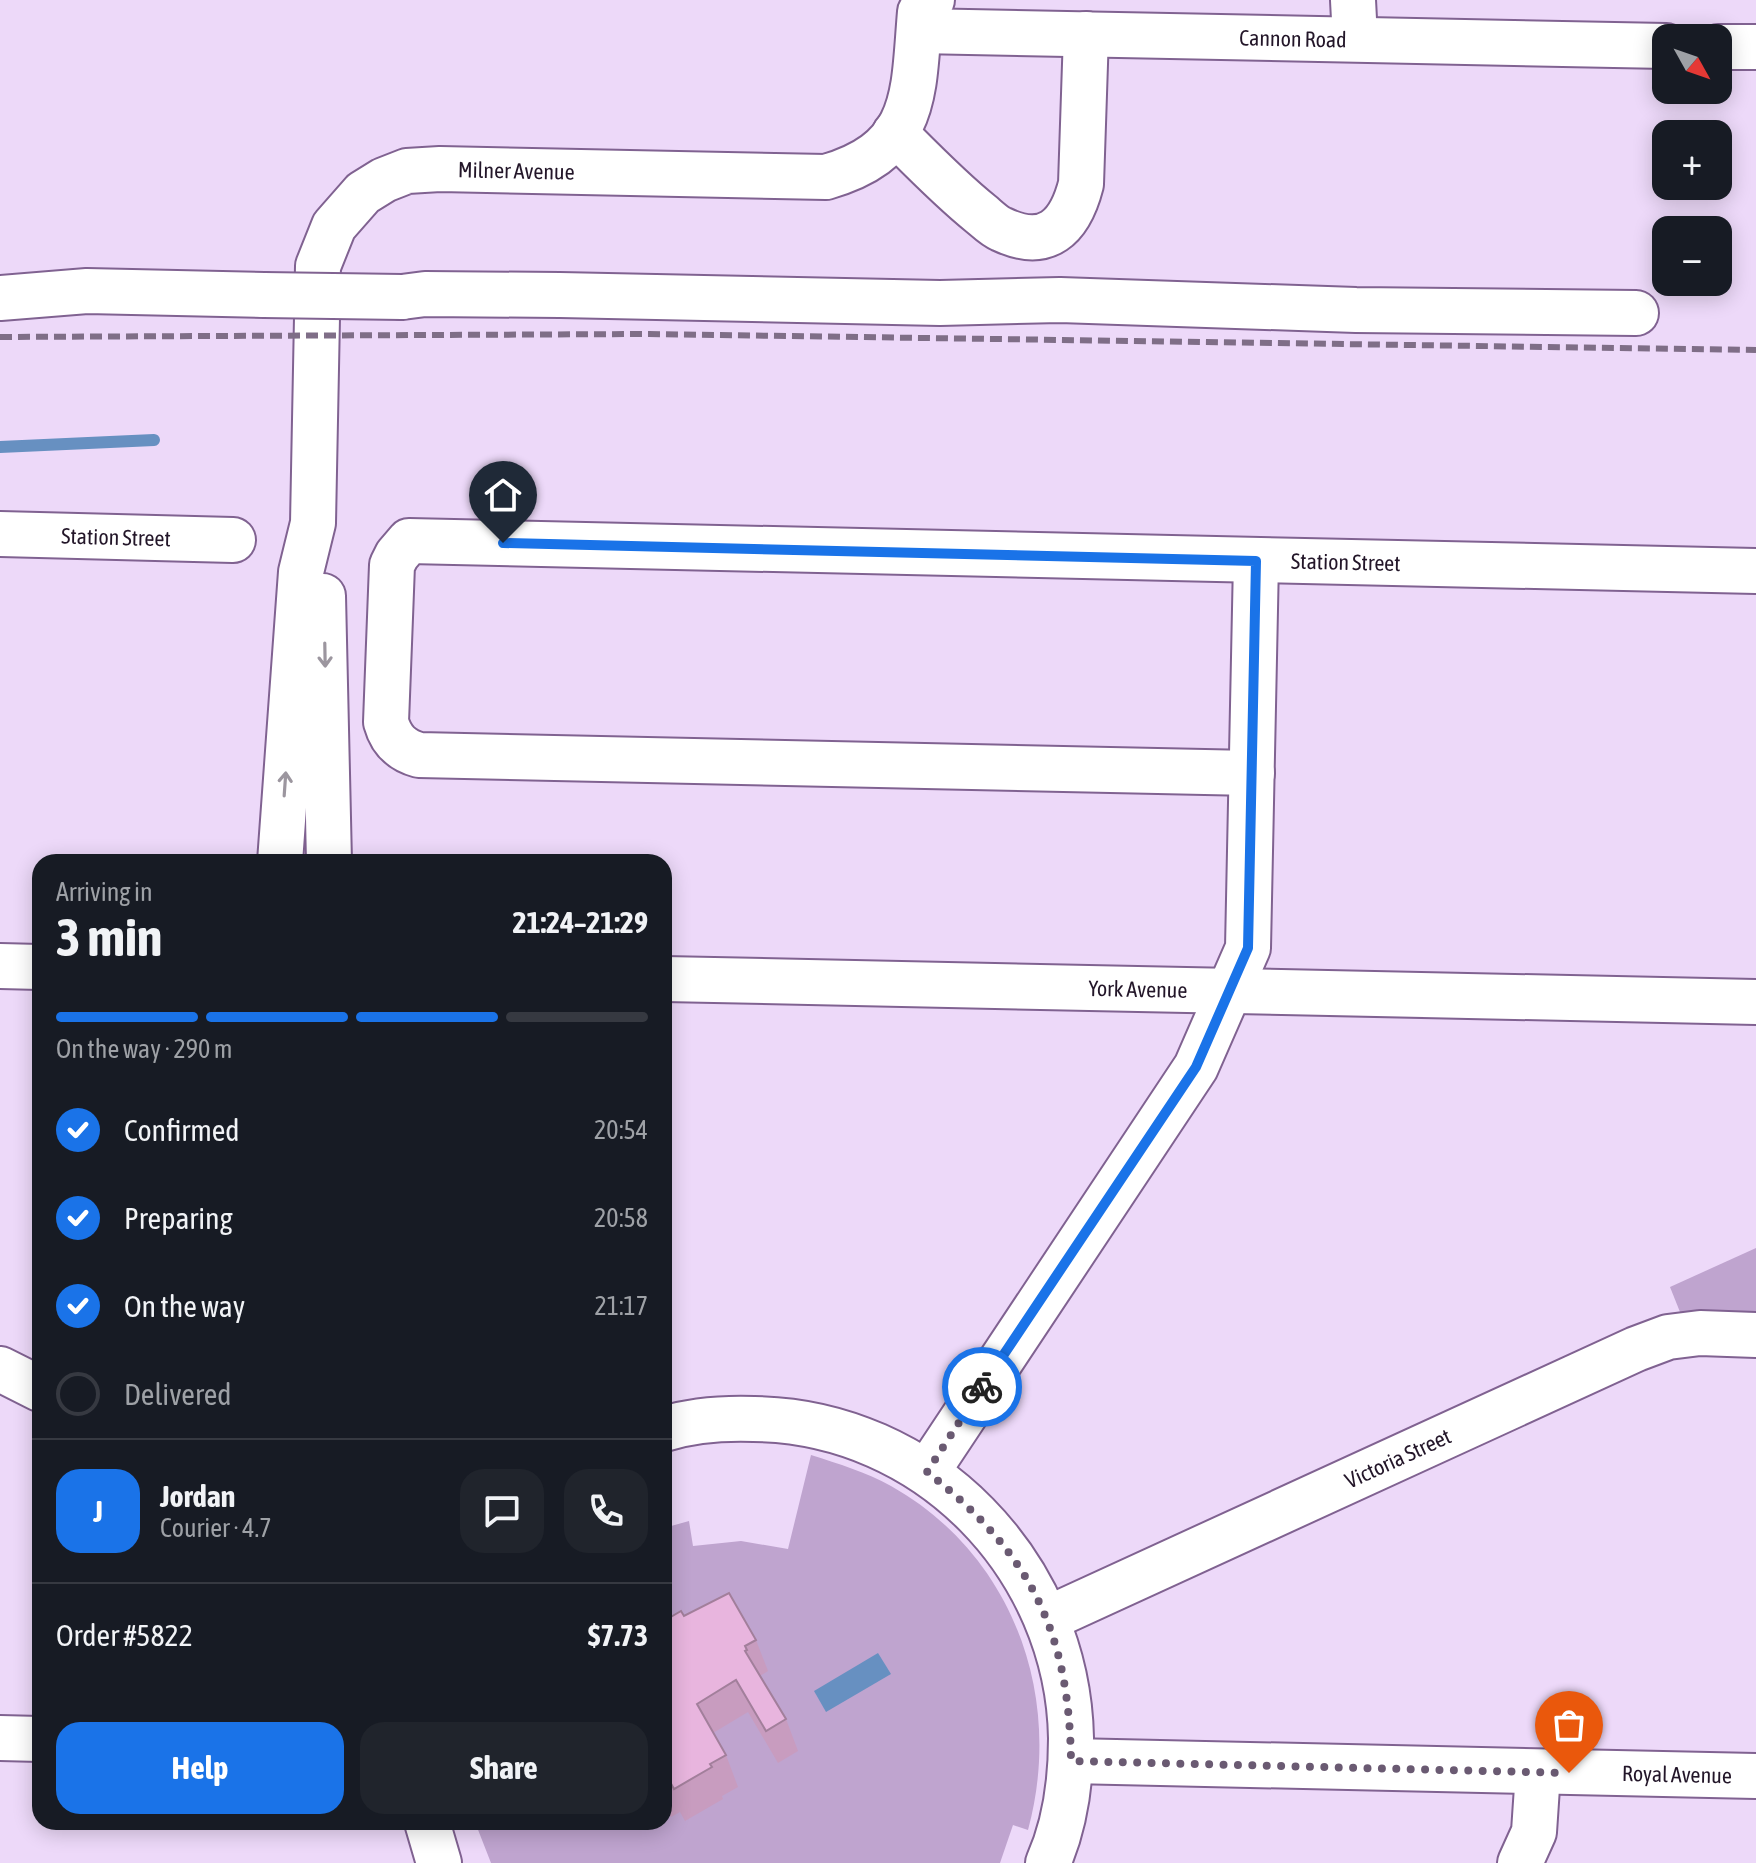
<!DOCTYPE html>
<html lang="en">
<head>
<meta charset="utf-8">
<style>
  :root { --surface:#171b24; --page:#20242c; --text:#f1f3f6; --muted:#9ea1a6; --line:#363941; --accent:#1a73e8 }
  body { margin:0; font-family:"Asap Condensed",sans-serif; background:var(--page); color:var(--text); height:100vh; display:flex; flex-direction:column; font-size:30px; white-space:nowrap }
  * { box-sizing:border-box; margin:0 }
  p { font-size:26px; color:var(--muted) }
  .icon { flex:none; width:44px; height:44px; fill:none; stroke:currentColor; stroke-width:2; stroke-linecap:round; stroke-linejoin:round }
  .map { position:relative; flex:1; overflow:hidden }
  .details { position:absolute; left:32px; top:854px; width:640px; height:976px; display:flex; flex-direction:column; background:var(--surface); border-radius:24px; box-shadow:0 4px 20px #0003 }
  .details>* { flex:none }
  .needle { width:52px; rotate:130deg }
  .fabs { position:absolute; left:1652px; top:24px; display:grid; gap:16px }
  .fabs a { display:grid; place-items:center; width:80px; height:80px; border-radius:16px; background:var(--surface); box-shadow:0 4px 20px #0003; font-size:40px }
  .pin { position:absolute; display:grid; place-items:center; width:68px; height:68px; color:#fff; margin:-82px -34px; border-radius:50% 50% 50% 0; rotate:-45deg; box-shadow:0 0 8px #0007 }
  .pin .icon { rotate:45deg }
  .courier { position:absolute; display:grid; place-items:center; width:80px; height:80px; margin:-40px; border:6px solid #1a73e8; border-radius:50%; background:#fff; color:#222; box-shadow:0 2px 10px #0007 }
  .headline em { font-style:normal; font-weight:700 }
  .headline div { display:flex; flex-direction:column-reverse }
  .headline { display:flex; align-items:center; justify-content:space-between; height:136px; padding:0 24px }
  h1 { font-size:52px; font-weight:700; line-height:60px }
  .bar { display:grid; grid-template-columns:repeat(4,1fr); gap:12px 8px; align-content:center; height:96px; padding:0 24px }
  .bar i { height:10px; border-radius:6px; background:var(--line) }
  .bar .active { background:var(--accent) }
  .bar p { grid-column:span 4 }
  .line { display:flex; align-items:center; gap:20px; padding:0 24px; border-top:2px solid var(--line) }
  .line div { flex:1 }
  .round { display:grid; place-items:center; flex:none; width:84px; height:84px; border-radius:24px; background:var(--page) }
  ol { padding:0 24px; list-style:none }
  li { display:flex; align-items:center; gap:24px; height:88px }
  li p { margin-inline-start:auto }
  li .icon { padding:8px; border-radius:50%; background:var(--accent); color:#fff; stroke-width:4 }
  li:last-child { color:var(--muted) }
  li i { width:44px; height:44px; border:4px solid var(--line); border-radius:50% }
  .primary-button { display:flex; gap:16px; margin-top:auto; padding:16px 24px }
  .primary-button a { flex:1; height:92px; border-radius:24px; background:var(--accent); color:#fff; font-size:32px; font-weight:700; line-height:92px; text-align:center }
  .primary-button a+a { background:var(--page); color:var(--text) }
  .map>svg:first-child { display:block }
  .green { fill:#bfa4cf }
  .water { fill:#6790c1 }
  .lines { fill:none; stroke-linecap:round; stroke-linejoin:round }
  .stream { stroke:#6790c1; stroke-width:12 }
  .minor-casing { stroke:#806291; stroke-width:48 }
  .minor { stroke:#fff; stroke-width:44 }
  .rail { stroke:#7f6e87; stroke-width:6; stroke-dasharray:12 6; stroke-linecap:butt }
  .minor-bridge-casing { stroke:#806291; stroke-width:48; stroke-linecap:butt }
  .minor-bridge { stroke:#fff; stroke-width:44 }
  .wall { fill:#c89cbf }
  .building { fill:#e8b5de; stroke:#a27f9b; stroke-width:2 }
  .oneway { stroke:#9c969f }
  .done { stroke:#6a5a72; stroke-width:8; stroke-dasharray:0 14.4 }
  .route { stroke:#1a73e8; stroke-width:10 }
  .labels { text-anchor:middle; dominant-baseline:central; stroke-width:8; stroke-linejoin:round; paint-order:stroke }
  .street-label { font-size:22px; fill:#231629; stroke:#f7e9ff }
</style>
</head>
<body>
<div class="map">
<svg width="1756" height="1863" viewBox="0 0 1756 1863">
  <rect width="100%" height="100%" fill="#edd9f9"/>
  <!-- green -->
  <g class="green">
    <path d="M1756,1248v70l-74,-1 -12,-30z"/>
    <path d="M811,1455c28,9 55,17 80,31 123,69 173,212 137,344l-15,-5 -13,38h-509l-16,-41h189v-294l25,-7 4,25 48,-5 47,8z"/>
  </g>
  <!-- water -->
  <path class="water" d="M878,1653l13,21 -65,38 -12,-21z"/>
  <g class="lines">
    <!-- stream -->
    <path class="stream" d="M0,447l154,-7"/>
    <defs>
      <g id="minor">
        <path d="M1353,0l2,39"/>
        <path id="s1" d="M919,31l747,15"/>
        <path d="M1718,47h38"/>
        <path d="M895,133c28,28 56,57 86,81 6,5 13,12 20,15 46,22 69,-2 80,-45l5,-150"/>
        <path d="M402,297l23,-3 135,1 380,8 120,-3 296,10 280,3"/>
        <path d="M0,298l87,-7 177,4"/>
        <path id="s2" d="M0,534l233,6"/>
        <path d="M323,596l6,266"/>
        <path id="s3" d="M1252,773l-833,-18c-18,-5 -28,-15 -33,-33l6,-157 5,-10 12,-14 1347,30"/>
        <path id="s4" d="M280,862l21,-290 12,-49 5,-257 16,-40 29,-33 21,-13 23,-9 33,-2 386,8c93,-27 87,-83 94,-165l12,-12"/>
        <path d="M0,966l40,1"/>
        <path id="s5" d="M664,979l1092,23"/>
        <path d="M0,1369l40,20"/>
        <path d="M664,1429c29,-9 60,-11 90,-10 174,2 314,147 317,319 0,42 -6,87 -23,125"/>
        <path d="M927,1472l269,-405 52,-119 8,-387"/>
        <path id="s6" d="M1047,1619l589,-270 32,-12 32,-4 56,2"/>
        <path d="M0,1738l40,1"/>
        <path id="s7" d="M1071,1761l685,15"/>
        <path d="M427,1822l12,41"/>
        <path d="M1520,1863l14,-31 4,-60"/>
      </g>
    </defs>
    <!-- minor casing -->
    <use href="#minor" class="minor-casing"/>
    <!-- minor -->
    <use href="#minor" class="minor"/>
    <!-- rail -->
    <path class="rail" d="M0,337l649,-3 1107,16"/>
    <defs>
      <path id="minor-bridge" d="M264,295l138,2"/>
    </defs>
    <!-- minor-bridge casing -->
    <use href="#minor-bridge" class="minor-bridge-casing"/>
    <!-- minor-bridge -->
    <use href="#minor-bridge" class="minor-bridge"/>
  </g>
  <!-- wall -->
  <path class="wall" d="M684,1616l72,24 12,31 -8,5 26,43 12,32 -20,12 -30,-51 -35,21 13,22 12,32 -16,9 1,3 -38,22 -5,-9 -9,5 -7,-11v-185z"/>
  <!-- building -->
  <path class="building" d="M729,1593l27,47 -11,6 2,4 -2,1 41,68 -20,12 -30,-51 -39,24 29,51 -16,9 2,3 -38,22 -5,-9 -5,3v-155l2,-1 -2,-6 17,-10 3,5z"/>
  <!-- one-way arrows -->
  <defs><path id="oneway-shaft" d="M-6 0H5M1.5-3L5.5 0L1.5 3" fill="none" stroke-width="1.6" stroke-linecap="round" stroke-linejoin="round" transform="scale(2)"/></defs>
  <g class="oneway">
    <use href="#oneway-shaft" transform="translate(325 655) rotate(89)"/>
    <use href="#oneway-shaft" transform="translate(285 784) rotate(-86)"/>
  </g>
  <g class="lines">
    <!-- done -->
    <path class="done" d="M982,1387l-55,85c103,81 142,158 144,289l498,12"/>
    <!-- route -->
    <path class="route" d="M503,543l753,18 -8,387 -52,119 -214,320"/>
  </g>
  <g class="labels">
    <!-- street labels -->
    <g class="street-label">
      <text stroke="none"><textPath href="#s1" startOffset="374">Cannon Road</textPath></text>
      <text stroke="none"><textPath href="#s4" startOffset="844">Milner Avenue</textPath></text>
      <text stroke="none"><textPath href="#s2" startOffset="116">Station Street</textPath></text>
      <text stroke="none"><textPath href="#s3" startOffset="2006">Station Street</textPath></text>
      <text stroke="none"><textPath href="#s5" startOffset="474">York Avenue</textPath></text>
      <text stroke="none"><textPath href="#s6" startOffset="386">Victoria Street</textPath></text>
      <text stroke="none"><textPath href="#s7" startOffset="606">Royal Avenue</textPath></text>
    </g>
  </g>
</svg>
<div class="fabs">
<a><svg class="needle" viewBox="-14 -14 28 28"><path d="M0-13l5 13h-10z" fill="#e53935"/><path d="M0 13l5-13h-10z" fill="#9ea1a6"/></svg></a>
<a>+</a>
<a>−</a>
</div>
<div class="pin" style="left:1569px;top:1773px;background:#ea580c"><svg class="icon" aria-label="bag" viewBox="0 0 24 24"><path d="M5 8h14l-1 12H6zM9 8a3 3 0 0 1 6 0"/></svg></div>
<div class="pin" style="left:503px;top:543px;background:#1f2937"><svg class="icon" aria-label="home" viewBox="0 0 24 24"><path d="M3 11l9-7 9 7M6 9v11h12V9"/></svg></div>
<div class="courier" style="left:982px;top:1387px"><svg class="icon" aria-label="bike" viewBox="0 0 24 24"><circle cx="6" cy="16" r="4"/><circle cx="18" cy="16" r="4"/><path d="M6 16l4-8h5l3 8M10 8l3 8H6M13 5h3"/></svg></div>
<section class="details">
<div class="headline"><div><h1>3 min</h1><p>Arriving in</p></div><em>21:24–21:29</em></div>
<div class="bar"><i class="active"></i><i class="active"></i><i class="active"></i><i></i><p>On the way · 290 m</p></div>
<ol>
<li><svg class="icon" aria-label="check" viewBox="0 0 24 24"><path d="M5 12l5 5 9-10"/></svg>Confirmed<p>20:54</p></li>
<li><svg class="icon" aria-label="check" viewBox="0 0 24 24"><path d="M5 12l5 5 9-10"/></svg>Preparing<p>20:58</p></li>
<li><svg class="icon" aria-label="check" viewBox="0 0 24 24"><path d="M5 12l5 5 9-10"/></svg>On the way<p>21:17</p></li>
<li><i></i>Delivered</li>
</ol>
<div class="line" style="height:144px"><b class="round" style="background:var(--accent);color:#fff">J</b><div><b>Jordan</b><p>Courier · 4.7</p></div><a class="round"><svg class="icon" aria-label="chat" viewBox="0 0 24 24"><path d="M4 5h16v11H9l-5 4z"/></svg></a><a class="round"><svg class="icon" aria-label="phone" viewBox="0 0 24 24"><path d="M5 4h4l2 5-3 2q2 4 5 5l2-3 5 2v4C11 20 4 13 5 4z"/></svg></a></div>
<div class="line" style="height:104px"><div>Order #5822</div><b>$7.73</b></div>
<div class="primary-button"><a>Help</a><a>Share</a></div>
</section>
</div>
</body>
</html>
